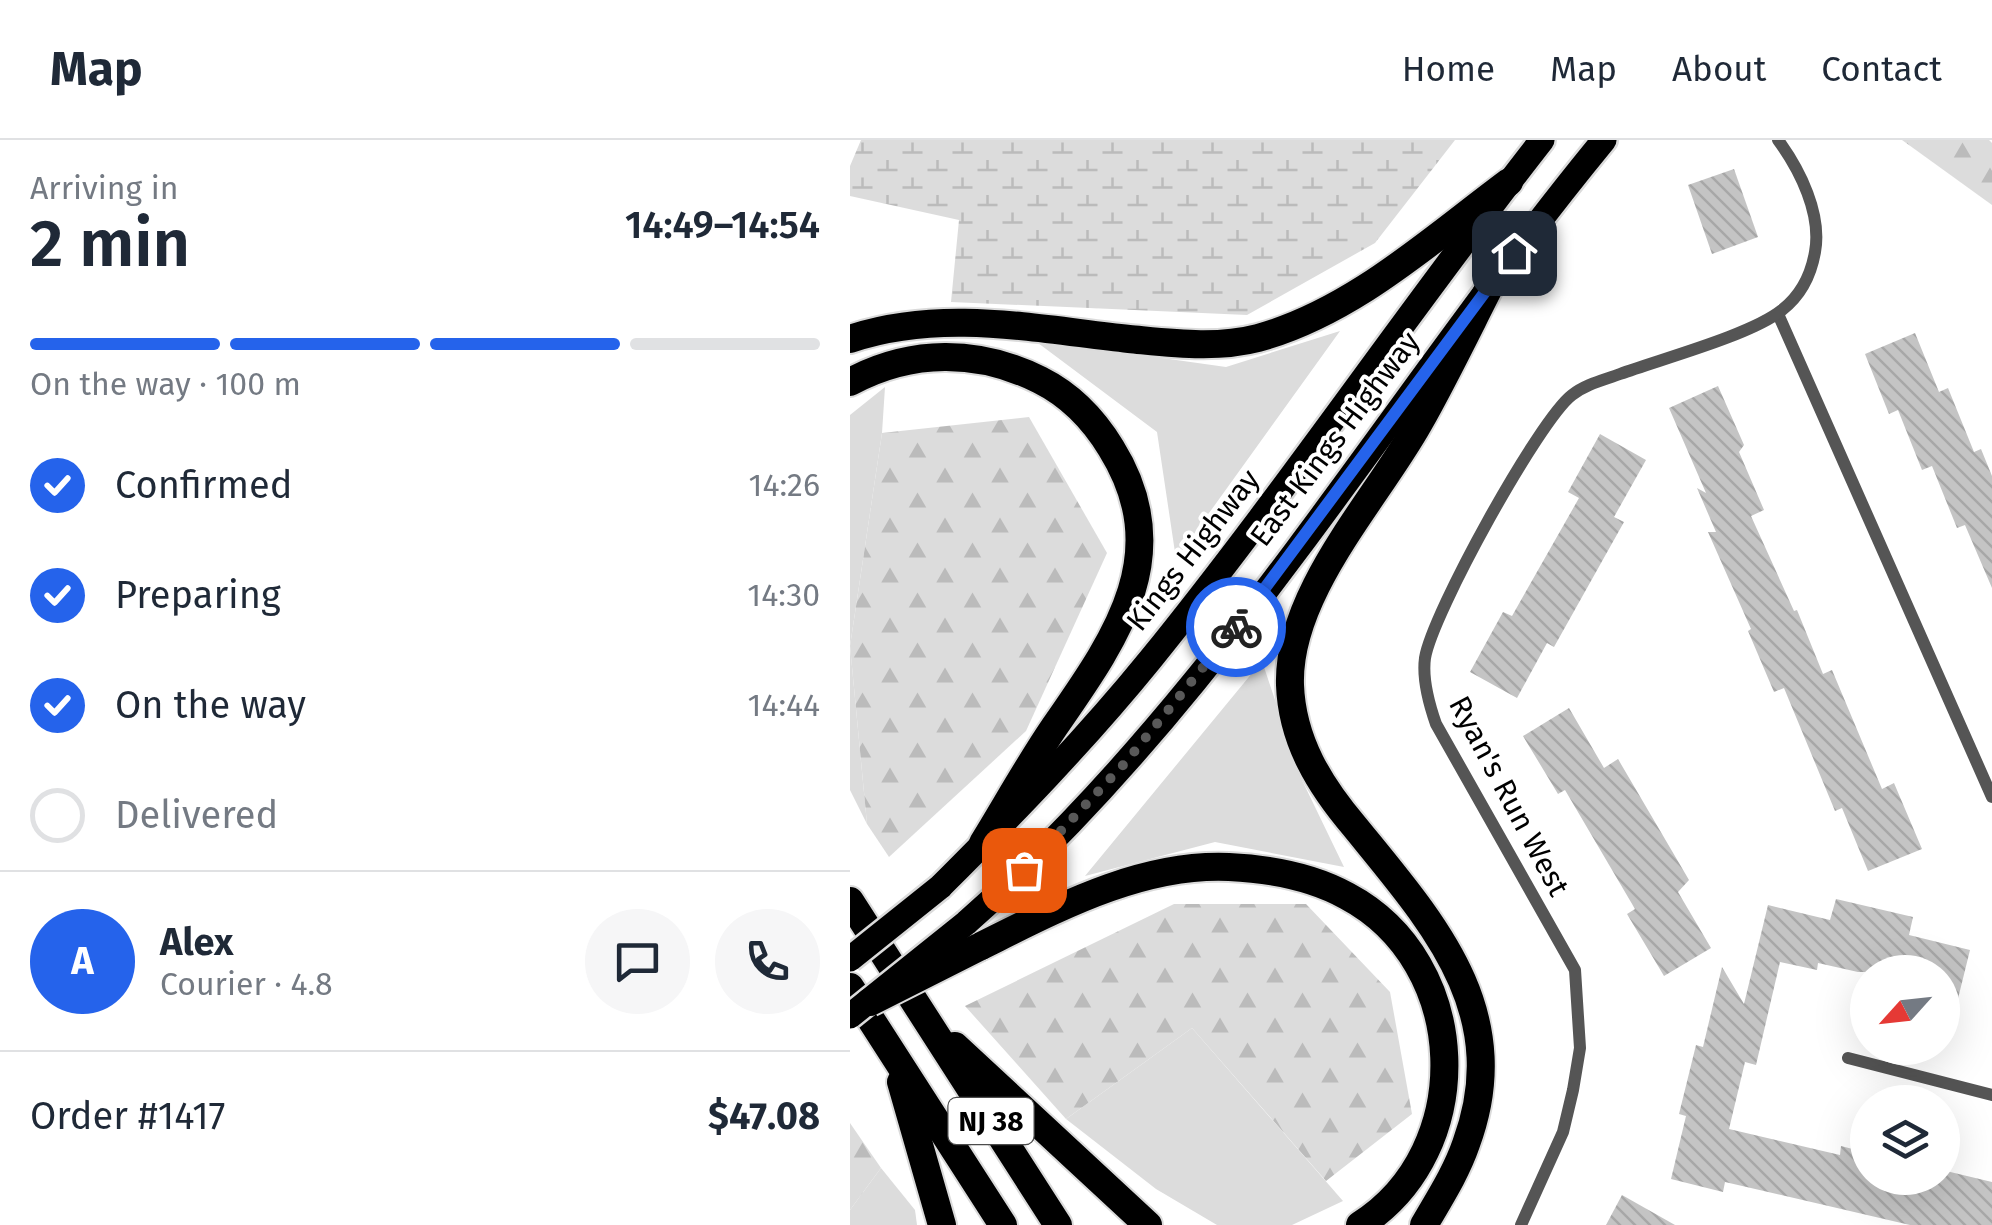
<!DOCTYPE html>
<html lang="en">
<head>
<meta charset="utf-8">
<style>
  :root { --surface:#fff; --page:#f6f6f7; --text:#1f2937; --muted:#747a83; --line:#e0e1e3; --accent:#2563eb }
  body { margin:0; font-family:"Fira Sans",sans-serif; background:var(--page); color:var(--text); height:100vh; display:flex; flex-direction:column; font-size:38px; white-space:nowrap }
  * { box-sizing:border-box; margin:0 }
  p { font-size:32px; color:var(--muted) }
  .icon { flex:none; width:55px; height:55px; fill:none; stroke:currentColor; stroke-width:2; stroke-linecap:round; stroke-linejoin:round }
  .map { position:relative; flex:1; overflow:hidden }
  .panel { display:flex; flex-direction:column; background:var(--surface); width:850px }
  .panel>* { flex:none }
  .needle { width:65px; rotate:243deg }
  .fabs { position:absolute; left:1000px; top:815px; display:grid; gap:20px }
  .fabs a { display:grid; place-items:center; width:110px; height:110px; border-radius:50%; background:var(--surface); box-shadow:0 10px 40px #0002; font-size:50px }
  .pin { position:absolute; display:grid; place-items:center; width:85px; height:85px; color:#fff; margin:-42px; border-radius:20px; box-shadow:0 5px 15px #0006 }
  .courier { position:absolute; display:grid; place-items:center; width:100px; height:100px; margin:-50px; border:8px solid #2563eb; border-radius:50%; background:#fff; color:#222; box-shadow:0 2px 12px #0007 }
  .summary em { font-style:normal; font-weight:600 }
  .summary div { display:flex; flex-direction:column-reverse }
  .summary { display:flex; align-items:center; justify-content:space-between; height:170px; padding:0 30px }
  h1 { font-size:65px; font-weight:600; line-height:75px }
  .bar { display:grid; grid-template-columns:repeat(4,1fr); gap:15px 10px; align-content:center; height:120px; padding:0 30px }
  .bar i { height:12px; border-radius:8px; background:var(--line) }
  .bar .active { background:var(--accent) }
  .bar p { grid-column:span 4 }
  .line { display:flex; align-items:center; gap:25px; padding:0 30px; border-top:2px solid var(--line) }
  .line div { flex:1 }
  .round { display:grid; place-items:center; flex:none; width:105px; height:105px; border-radius:52px; background:var(--page) }
  ol { padding:0 30px; list-style:none }
  li { display:flex; align-items:center; gap:30px; height:110px }
  li p { margin-inline-start:auto }
  li .icon { padding:10px; border-radius:50%; background:var(--accent); color:#fff; stroke-width:4 }
  li:last-child { color:var(--muted) }
  li i { width:55px; height:55px; border:5px solid var(--line); border-radius:50% }
  header { display:flex; align-items:center; gap:60px; box-sizing:border-box; height:140px; padding:0 50px; background:var(--surface); border-bottom:2px solid var(--line) }
  header strong { font-size:48px }
  nav { display:flex; gap:55px; margin-inline-start:auto; font-size:35px }
  main { display:flex; flex:1; min-height:0 }
  .map>svg:first-child { display:block }
  .green { fill:#dcdcdc }
  .forest { fill:url(#forest-firs) }
  .wetland { fill:url(#wetland-marsh) }
  .building { fill:url(#building-back-hatch) }
  .lines { fill:none; stroke-linecap:round; stroke-linejoin:round }
  .primary-casing { stroke:#dbdbdb; stroke-width:30 }
  .trunk-casing { stroke:#dbdbdb; stroke-width:32 }
  .service { stroke:#555; stroke-width:12 }
  .primary { stroke:#000; stroke-width:25 }
  .trunk { stroke:#000; stroke-width:28 }
  .primary-bridge-casing { stroke:#dbdbdb; stroke-width:30; stroke-linecap:butt }
  .trunk-bridge-casing { stroke:#dbdbdb; stroke-width:32; stroke-linecap:butt }
  .primary-bridge { stroke:#000; stroke-width:25 }
  .trunk-bridge { stroke:#000; stroke-width:28 }
  .done { stroke:#595959; stroke-width:10; stroke-dasharray:0 18 }
  .route { stroke:#2563eb; stroke-width:12 }
  .labels { text-anchor:middle; dominant-baseline:central; stroke-width:8; stroke-linejoin:round; paint-order:stroke }
  .shield { fill:#fff; stroke:#4c4c4c; stroke-width:2.5 }
  .shield-label { font-size:28px; font-weight:bold; fill:#000 }
  .street-label { font-size:30px; fill:#000; stroke:#fff }
</style>
</head>
<body>
<header>
<strong>Map</strong>
<nav><a>Home</a><a>Map</a><a>About</a><a>Contact</a></nav>
</header>
<main>
<section class="panel">
<div class="summary"><div><h1>2 min</h1><p>Arriving in</p></div><em>14:49–14:54</em></div>
<div class="bar"><i class="active"></i><i class="active"></i><i class="active"></i><i></i><p>On the way · 100 m</p></div>
<ol>
<li><svg class="icon" aria-label="check" viewBox="0 0 24 24"><path d="M5 12l5 5 9-10"/></svg>Confirmed<p>14:26</p></li>
<li><svg class="icon" aria-label="check" viewBox="0 0 24 24"><path d="M5 12l5 5 9-10"/></svg>Preparing<p>14:30</p></li>
<li><svg class="icon" aria-label="check" viewBox="0 0 24 24"><path d="M5 12l5 5 9-10"/></svg>On the way<p>14:44</p></li>
<li><i></i>Delivered</li>
</ol>
<div class="line" style="height:180px"><b class="round" style="background:var(--accent);color:#fff">A</b><div><b>Alex</b><p>Courier · 4.8</p></div><a class="round"><svg class="icon" aria-label="chat" viewBox="0 0 24 24"><path d="M4 5h16v11H9l-5 4z"/></svg></a><a class="round"><svg class="icon" aria-label="phone" viewBox="0 0 24 24"><path d="M5 4h4l2 5-3 2q2 4 5 5l2-3 5 2v4C11 20 4 13 5 4z"/></svg></a></div>
<div class="line" style="height:130px"><div>Order #1417</div><b>$47.08</b></div>
</section>
<div class="map">
<svg width="1142" height="1085" viewBox="0 0 1142 1085">
  <defs>
    <pattern id="forest-firs" width="22" height="20" patternUnits="userSpaceOnUse" patternTransform="scale(2.5)"><rect width="22" height="20" fill="#dcdcdc"/><path d="M5 1l3.5 6h-7zM16 11l3.5 6h-7z" fill="#bbb"/></pattern>
    <pattern id="wetland-marsh" width="20" height="14" patternUnits="userSpaceOnUse" patternTransform="scale(2.5)"><rect width="20" height="14" fill="#dcdcdc"/><path d="M1 5h8M5 5V1M11 12h8M15 12V8" fill="none" stroke="#bbb"/></pattern>
    <pattern id="building-back-hatch" width="6" height="6" patternUnits="userSpaceOnUse" patternTransform="scale(2.5)"><rect width="6" height="6" fill="#c4c4c4"/><path d="M-1 5l2 2M0 0l6 6M5-1l2 2" fill="none" stroke="#a7a7a7"/></pattern>
  </defs>
  <rect width="100%" height="100%" fill="#fff"/>
  <!-- green -->
  <g class="green">
    <path d="M490,191l-164,228 -19,-127 -123,-92 192,27z"/>
    <path d="M35,247l-3,46 -32,213 17,178 -17,-34v-375z"/>
    <path d="M412,521l39,117 43,89 -129,-25 -130,34z"/>
    <path d="M342,888l151,173 -51,24h-75l-61,-36 -90,-70z"/>
    <path d="M31,1028l34,42 2,15h-67v-15z"/>
  </g>
  <!-- forest -->
  <g class="forest">
    <path d="M1052,0h87l3,3v62z"/>
    <path d="M179,277l78,136 -81,178 -137,126 -22,-33 -17,-178 32,-213z"/>
    <path d="M324,764h132l84,88 22,122 -86,67 -134,-153 -126,91 -101,-113z"/>
    <path d="M0,983l31,45 -31,42z"/>
  </g>
  <!-- wetland -->
  <path class="wetland" d="M11,0h594l-80,103 -128,72 -296,-13 8,-82 -109,-24v-30z"/>
  <!-- building -->
  <g class="building">
    <path d="M884,29l24,68 -46,17 -24,-69z"/>
    <path d="M1065,193l24,59 9,-4 26,64 7,-3 11,27v112l-27,-63 -8,3 -25,-62 -10,4 -24,-60 -9,4 -24,-60z"/>
    <path d="M868,246l26,59 -5,7 25,58 -13,6 43,95 3,-1 26,64 9,-4 50,119 12,-6 28,66 -54,22 -26,-63 -7,3 -51,-123 -10,4 -26,-61 3,-2 -43,-97h8l-19,-44 9,5 -37,-85z"/>
    <path d="M750,294l46,26 -32,57 10,5 -70,125 -7,-4 -30,55 -47,-26 33,-60 9,4 67,-118 -11,-6z"/>
    <path d="M719,568l35,60 14,-9 71,121 -11,12 33,56 -47,28 -37,-62 8,-5 -70,-119 -7,4 -35,-58z"/>
    <path d="M986,759l77,18 -4,18 61,15 -18,73 -10,-1v-50h-84l-40,-9 -1,7 -37,-8 -24,103 -11,-3 -16,67 111,26 1,-9 27,7v25h74v-8l50,12v43h-82l-185,-43 -2,10 -52,-13 15,-63 -7,-2 17,-69 7,2 19,-80 22,37 24,-99 62,15z"/>
    <path d="M772,1055l53,30h-69z"/>
  </g>
  <g class="lines">
    <defs>
      <g id="primary">
        <path d="M90,747c73,-73 145,-147 210,-227 137,-169 258,-349 392,-520"/>
        <path d="M116,783c254,-223 425,-524 638,-783"/>
      </g>
      <g id="trunk">
        <path d="M0,199c91,-31 186,-10 279,0 43,4 87,10 129,-1 95,-26 174,-99 251,-156"/>
        <path d="M0,242c61,-33 128,-33 190,-2 30,15 54,40 71,68 66,106 5,190 -56,278 -26,38 -48,78 -72,117"/>
        <path d="M0,761l208,324"/>
        <path d="M129,807c77,-38 161,-84 250,-80 41,2 82,9 118,29 124,66 131,254 13,329"/>
        <path d="M0,847l153,238"/>
        <path d="M105,906l193,179"/>
        <path d="M51,942l41,143"/>
        <path d="M574,1085c15,-26 32,-52 42,-81 49,-132 -33,-221 -111,-317 -35,-41 -63,-86 -65,-142 -3,-92 86,-185 129,-262 26,-46 49,-94 73,-141"/>
      </g>
    </defs>
    <!-- primary casing -->
    <use href="#primary" class="primary-casing"/>
    <!-- trunk casing -->
    <use href="#trunk" class="trunk-casing"/>
    <!-- service -->
    <g class="service">
      <path d="M928,174l214,483"/>
      <path d="M998,918l144,37"/>
      <path d="M671,1085l42,-93 10,-42 7,-42 -5,-78 -139,-246c-7,-20 -14,-44 -11,-66 7,-44 114,-238 147,-263 14,-11 32,-15 48,-21 41,-15 131,-39 162,-64 18,-14 29,-35 33,-58 7,-38 -15,-82 -37,-112"/>
    </g>
    <!-- primary -->
    <use href="#primary" class="primary"/>
    <!-- trunk -->
    <use href="#trunk" class="trunk"/>
    <defs>
      <g id="primary-bridge">
        <path d="M0,819l90,-72"/>
        <path d="M0,876l116,-93"/>
      </g>
      <path id="trunk-bridge" d="M20,862l109,-55"/>
    </defs>
    <!-- primary-bridge casing -->
    <use href="#primary-bridge" class="primary-bridge-casing"/>
    <!-- trunk-bridge casing -->
    <use href="#trunk-bridge" class="trunk-bridge-casing"/>
    <!-- primary-bridge -->
    <use href="#primary-bridge" class="primary-bridge"/>
    <!-- trunk-bridge -->
    <use href="#trunk-bridge" class="trunk-bridge"/>
  </g>
  <g class="lines">
    <!-- done -->
    <path class="done" d="M174,730l101,-107 111,-136"/>
    <!-- route -->
    <path class="route" d="M386,487l278,-374"/>
  </g>
  <g class="labels">
    <!-- shield labels -->
    <rect class="shield" x="98.5" y="958" width="85" height="46" rx="8"/>
    <g class="shield-label">
      <text x="141" y="981">NJ 38</text>
    </g>
    <!-- street labels -->
    <g class="street-label">
      <text transform="translate(485 299) rotate(-53)">East Kings Highway</text>
      <text transform="translate(343 410) rotate(-52)">Kings Highway</text>
      <text transform="translate(659 656) rotate(62)">Ryan's Run West</text>
    </g>
  </g>
</svg>
<div class="fabs">
<a><svg class="needle" viewBox="-14 -14 28 28"><path d="M0-13l5 13h-10z" fill="#e53935"/><path d="M0 13l5-13h-10z" fill="#747a83"/></svg></a>
<a><svg class="icon" aria-label="layers" viewBox="0 0 24 24"><path d="M12 4l9 5-9 5-9-5zM3 14l9 5 9-5"/></svg></a>
</div>
<div class="pin" style="left:174px;top:730px;background:#ea580c"><svg class="icon" aria-label="bag" viewBox="0 0 24 24"><path d="M5 8h14l-1 12H6zM9 8a3 3 0 0 1 6 0"/></svg></div>
<div class="pin" style="left:664px;top:113px;background:#1f2937"><svg class="icon" aria-label="home" viewBox="0 0 24 24"><path d="M3 11l9-7 9 7M6 9v11h12V9"/></svg></div>
<div class="courier" style="left:386px;top:487px"><svg class="icon" aria-label="bike" viewBox="0 0 24 24"><circle cx="6" cy="16" r="4"/><circle cx="18" cy="16" r="4"/><path d="M6 16l4-8h5l3 8M10 8l3 8H6M13 5h3"/></svg></div>
</div>
</main>
</body>
</html>
